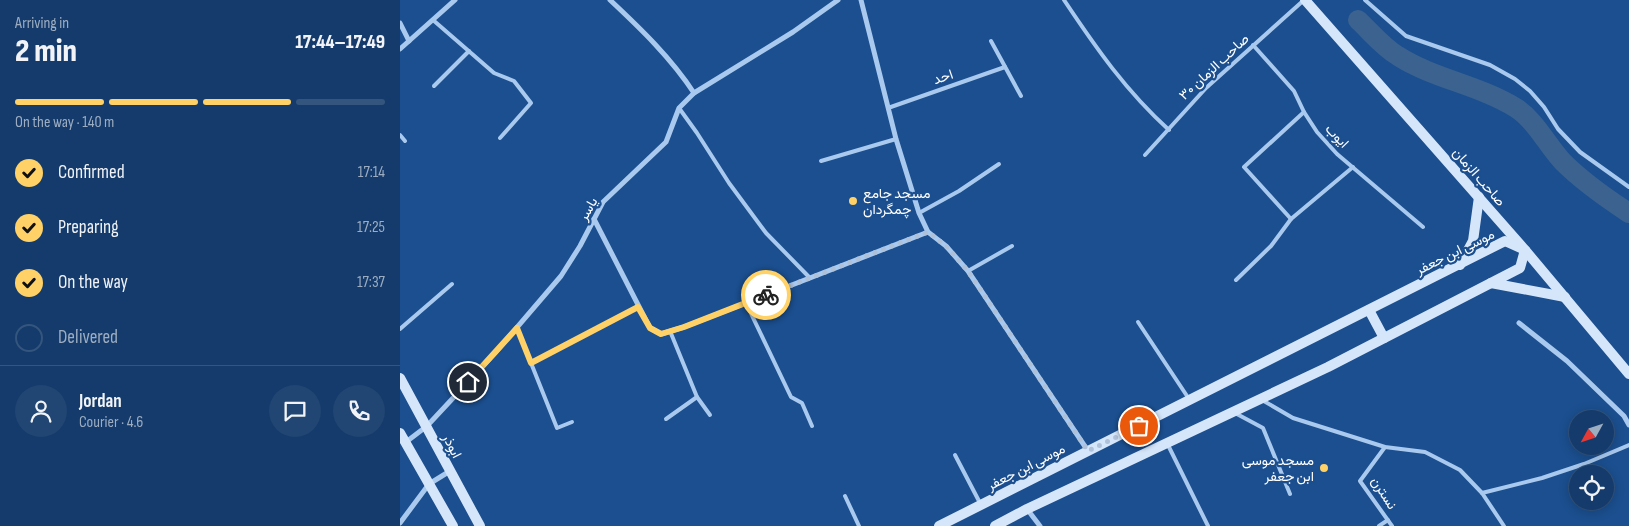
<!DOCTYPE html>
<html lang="en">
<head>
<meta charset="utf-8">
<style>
  :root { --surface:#143b6b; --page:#214673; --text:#f1f3f6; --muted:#9dadc1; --line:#33557e; --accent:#ffd166 }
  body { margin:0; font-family:"Sofia Sans Condensed",Vazirmatn,sans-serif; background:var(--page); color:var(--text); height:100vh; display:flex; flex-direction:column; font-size:19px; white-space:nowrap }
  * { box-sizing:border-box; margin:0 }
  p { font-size:16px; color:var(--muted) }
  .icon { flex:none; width:28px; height:28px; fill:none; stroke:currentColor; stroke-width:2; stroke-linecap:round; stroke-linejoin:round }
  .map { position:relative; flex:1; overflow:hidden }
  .sheet { display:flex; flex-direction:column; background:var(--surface); width:400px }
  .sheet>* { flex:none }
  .needle { width:32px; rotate:230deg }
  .buttons { position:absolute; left:1169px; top:410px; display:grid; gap:10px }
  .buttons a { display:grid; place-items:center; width:45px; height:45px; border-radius:50%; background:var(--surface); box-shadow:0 2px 12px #0003,0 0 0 1px var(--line); font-size:25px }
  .pin { position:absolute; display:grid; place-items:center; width:42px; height:42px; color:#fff; margin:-21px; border:2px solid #fff; border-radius:50%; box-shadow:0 1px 5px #0007 }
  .courier { position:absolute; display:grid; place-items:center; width:50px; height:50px; margin:-25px; border:4px solid #ffd166; border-radius:50%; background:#fff; color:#222; box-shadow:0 1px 6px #0007 }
  .head em { font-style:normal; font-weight:800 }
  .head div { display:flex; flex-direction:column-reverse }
  .head { display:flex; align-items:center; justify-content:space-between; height:85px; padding:0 15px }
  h1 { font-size:32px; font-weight:800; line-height:38px }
  .bar { display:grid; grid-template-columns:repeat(4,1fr); gap:8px 5px; align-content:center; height:60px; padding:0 15px }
  .bar i { height:6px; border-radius:4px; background:var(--line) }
  .bar .active { background:var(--accent) }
  .bar p { grid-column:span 4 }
  .line { display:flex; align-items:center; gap:12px; padding:0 15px; border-top:1px solid var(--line) }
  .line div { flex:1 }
  .round { display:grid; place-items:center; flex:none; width:52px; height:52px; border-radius:26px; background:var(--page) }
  ol { padding:0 15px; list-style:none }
  li { display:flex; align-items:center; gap:15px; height:55px }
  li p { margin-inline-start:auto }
  li .icon { padding:5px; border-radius:50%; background:var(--accent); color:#111; stroke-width:4 }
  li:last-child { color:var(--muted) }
  li i { width:28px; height:28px; border:2px solid var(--line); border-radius:50% }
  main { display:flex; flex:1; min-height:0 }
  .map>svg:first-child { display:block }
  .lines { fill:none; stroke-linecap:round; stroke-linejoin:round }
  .canal { stroke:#3c6290; stroke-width:20 }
  .lane { stroke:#a9c9ee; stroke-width:4 }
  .street { stroke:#a9c9ee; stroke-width:5 }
  .secondary { stroke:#d6e6fa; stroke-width:10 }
  .done { stroke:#afc1d8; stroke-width:5; stroke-dasharray:0 9 }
  .route { stroke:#ffd166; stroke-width:6 }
  .poi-dot { fill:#ffd166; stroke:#1b4f8f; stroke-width:2 }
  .labels { text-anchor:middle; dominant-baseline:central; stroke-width:4.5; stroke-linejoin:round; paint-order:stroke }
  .street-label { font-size:14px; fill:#fff; stroke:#1b4f8f }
  .poi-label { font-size:14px; fill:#fff; stroke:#1b4f8f; text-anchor:start }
</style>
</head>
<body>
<main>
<section class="sheet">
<div class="head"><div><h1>2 min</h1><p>Arriving in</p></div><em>17:44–17:49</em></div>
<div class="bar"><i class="active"></i><i class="active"></i><i class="active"></i><i></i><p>On the way · 140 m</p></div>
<ol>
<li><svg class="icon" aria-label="check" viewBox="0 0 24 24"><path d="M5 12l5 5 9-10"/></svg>Confirmed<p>17:14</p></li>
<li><svg class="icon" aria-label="check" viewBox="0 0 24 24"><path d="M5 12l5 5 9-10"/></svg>Preparing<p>17:25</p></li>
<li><svg class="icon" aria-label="check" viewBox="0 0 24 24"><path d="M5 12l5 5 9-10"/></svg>On the way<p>17:37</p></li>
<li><i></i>Delivered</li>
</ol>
<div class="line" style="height:90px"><a class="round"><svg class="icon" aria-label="person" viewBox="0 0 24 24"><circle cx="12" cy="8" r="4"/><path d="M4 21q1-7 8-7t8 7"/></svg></a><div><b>Jordan</b><p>Courier · 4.6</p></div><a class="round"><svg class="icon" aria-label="chat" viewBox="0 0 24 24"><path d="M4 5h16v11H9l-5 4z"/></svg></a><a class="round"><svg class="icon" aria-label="phone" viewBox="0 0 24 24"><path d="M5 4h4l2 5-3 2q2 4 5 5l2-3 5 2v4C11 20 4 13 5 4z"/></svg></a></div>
</section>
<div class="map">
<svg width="1229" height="526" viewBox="0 0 1229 526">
  <rect width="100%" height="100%" fill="#1b4f8f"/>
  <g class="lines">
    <!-- canal -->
    <path class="canal" d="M958,20c13,12 25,27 40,36 36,23 81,29 118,52 20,13 31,37 47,54 20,20 43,36 66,51"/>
    <!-- lane -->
    <g class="lane">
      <path d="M664,0c32,48 62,91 105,130"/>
      <path d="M965,0l41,36 84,29 25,14 15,12 14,16 14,22 22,23 49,35"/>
      <path d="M33,20l61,53 20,8 17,22 -31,35"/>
      <path d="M591,41l30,55"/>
      <path d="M853,45l41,46 10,21 13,20 20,22 86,73"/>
      <path d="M34,86l35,-35"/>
      <path d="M279,108l18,25 32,50 37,50 44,45"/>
      <path d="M488,108l117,-41"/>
      <path d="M0,135l5,6"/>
      <path d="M745,155l61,-67 98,-88"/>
      <path d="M421,161l75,-22"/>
      <path d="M519,213l40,-22 40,-27"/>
      <path d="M891,219l-47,-52 60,-55"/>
      <path d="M568,271l44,-25"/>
      <path d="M836,280l35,-34 20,-27 62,-52"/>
      <path d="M346,303l45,94 11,6 10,23"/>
      <path d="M738,322l51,77"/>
      <path d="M117,328l40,100 15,-6"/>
      <path d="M0,329l52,-45"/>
      <path d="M270,331l27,66 13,18"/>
      <path d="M131,363l107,-56"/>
      <path d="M862,400l31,18 92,29 40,5 35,18 22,23 22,33"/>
      <path d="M835,413l28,15 27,66"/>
      <path d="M266,419l31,-22"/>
      <path d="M767,443l41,83"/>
      <path d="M985,447l-25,34 32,45"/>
      <path d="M555,455l25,48"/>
      <path d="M1082,493l60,-15 42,-14 45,-19"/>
      <path d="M445,496l14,30"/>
      <path d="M979,526l9,-6"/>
    </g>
    <!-- street -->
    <g class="street">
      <path d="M210,0c31,29 61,58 84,93"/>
      <path d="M461,0l35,139 23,74 9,19 18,14 22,25 120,180"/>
      <path d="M0,23l9,18"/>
      <path d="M0,49l55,-49"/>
      <path d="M194,219l56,109 11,6 23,-7 244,-95"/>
      <path d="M1119,323l48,38 57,55 5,9"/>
      <path d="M6,442l21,-16 68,-73 66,-77 19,-30 23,-44 63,-60 13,-34 15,-15 99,-61 45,-32"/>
      <path d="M627,509l13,17"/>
      <path d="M0,523l29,-39 21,-13"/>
    </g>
    <!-- secondary -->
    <g class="secondary">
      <path d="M905,0l220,250 104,124"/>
      <path d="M1060,265l13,-24 6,-44"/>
      <path d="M1091,283l74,14"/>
      <path d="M969,310l15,28"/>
      <path d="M0,378l80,148"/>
      <path d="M0,433l53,93"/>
      <path d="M539,526l566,-285 20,9 -5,18 -192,99 -301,142 -32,17"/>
    </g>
  </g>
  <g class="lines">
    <!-- done -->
    <path class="done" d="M366,295l162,-63 18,14 22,25 120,180 51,-25"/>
    <!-- route -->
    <path class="route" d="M68,382l49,-54 14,35 107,-56 12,21 11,6 23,-7 82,-32"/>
  </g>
  <!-- markers -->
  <g class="poi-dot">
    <circle cx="453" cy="201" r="5"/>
    <circle cx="924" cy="468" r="5"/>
  </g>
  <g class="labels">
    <!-- street labels -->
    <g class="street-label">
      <text transform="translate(814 67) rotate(-43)">صاحب الزمان ۳۰</text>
      <text transform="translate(543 77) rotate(-19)">احد</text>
      <text transform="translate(937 136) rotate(46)">ایوب</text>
      <text transform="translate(1079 177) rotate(49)">صاحب الزمان</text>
      <text transform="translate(188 209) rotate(-60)">یاسر</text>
      <text transform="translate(1055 252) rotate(-26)">موسی ابن جعفر</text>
      <text transform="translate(52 446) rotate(63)">ابوذر</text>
      <text transform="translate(626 467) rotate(-27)">موسی ابن جعفر</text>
      <text transform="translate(984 493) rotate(58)">نسترن</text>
    </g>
    <!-- poi labels -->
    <g class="poi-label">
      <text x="463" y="193">مسجد جامع<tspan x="463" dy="16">چمگردان</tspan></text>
      <text x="914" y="460" text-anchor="end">مسجد موسی<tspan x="914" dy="16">ابن جعفر</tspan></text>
    </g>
  </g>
</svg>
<div class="buttons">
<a><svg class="needle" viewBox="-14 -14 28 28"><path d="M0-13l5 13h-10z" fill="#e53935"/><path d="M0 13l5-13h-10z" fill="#9dadc1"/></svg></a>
<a><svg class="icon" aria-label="locate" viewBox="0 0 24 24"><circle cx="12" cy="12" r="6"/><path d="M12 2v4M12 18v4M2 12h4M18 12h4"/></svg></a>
</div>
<div class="pin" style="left:739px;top:426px;background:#ea580c"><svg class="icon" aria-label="bag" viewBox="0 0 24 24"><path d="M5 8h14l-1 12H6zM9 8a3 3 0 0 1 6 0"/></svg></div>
<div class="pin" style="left:68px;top:382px;background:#1f2937"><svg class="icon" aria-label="home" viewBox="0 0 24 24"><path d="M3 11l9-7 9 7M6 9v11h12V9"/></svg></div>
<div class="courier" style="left:366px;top:295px"><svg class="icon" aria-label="bike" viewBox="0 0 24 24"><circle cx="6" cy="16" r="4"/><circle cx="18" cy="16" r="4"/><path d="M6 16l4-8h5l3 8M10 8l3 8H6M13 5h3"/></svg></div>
</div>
</main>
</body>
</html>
